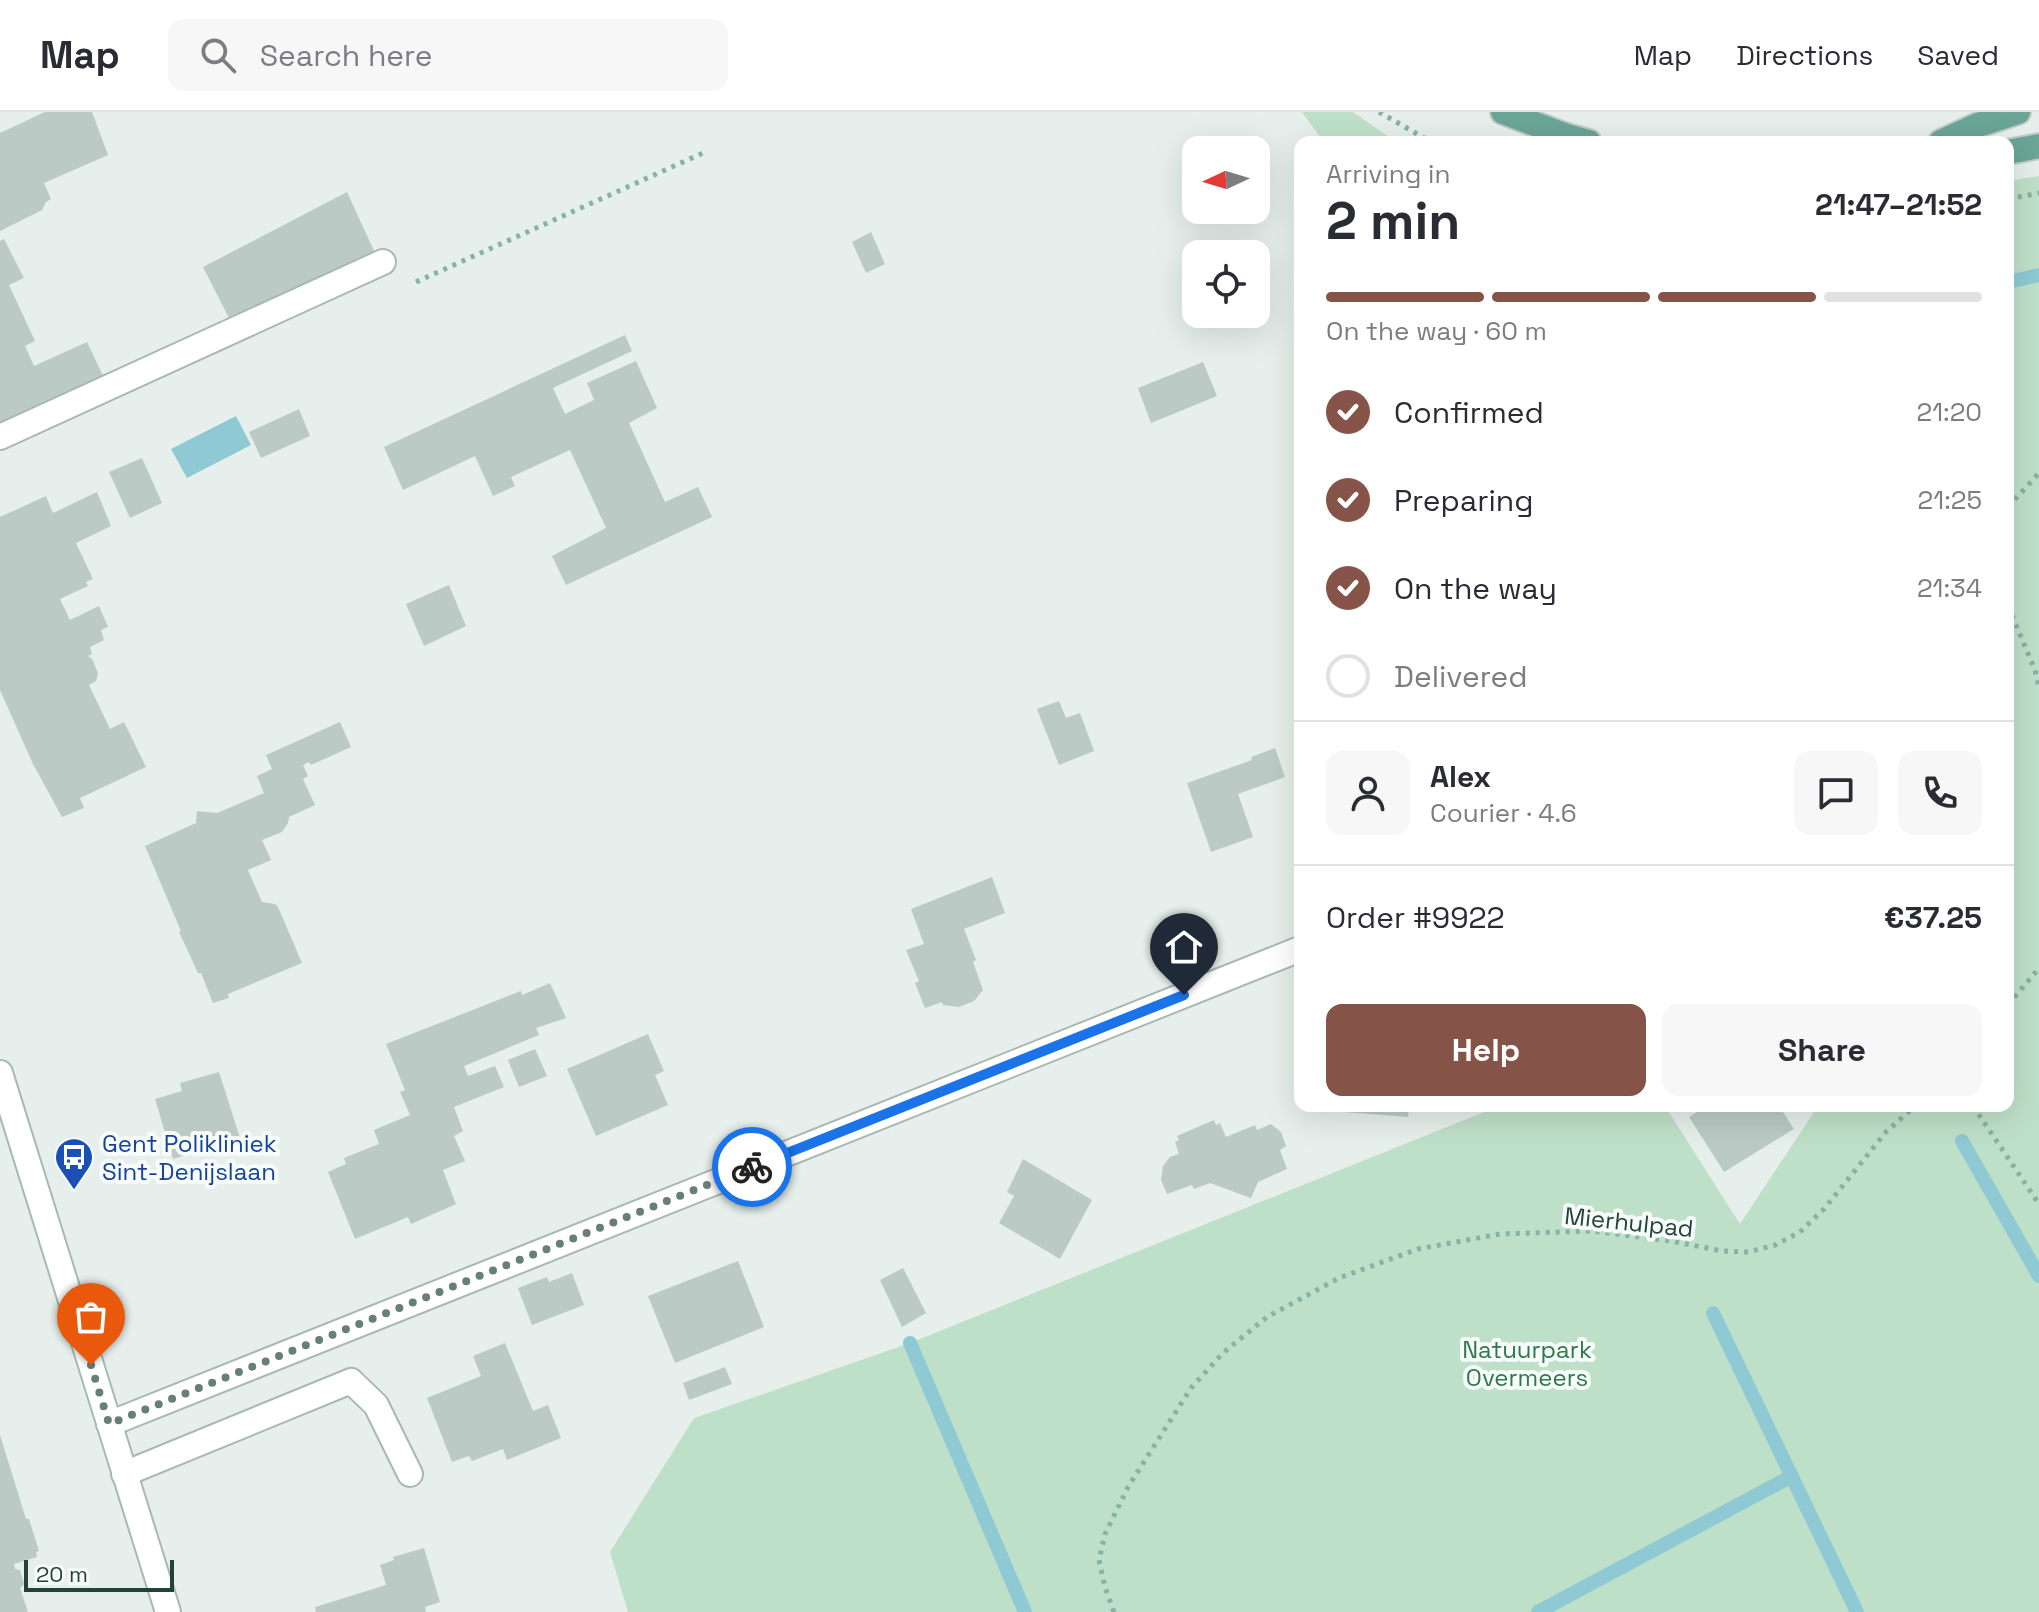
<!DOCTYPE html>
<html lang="en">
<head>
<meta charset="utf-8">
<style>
  :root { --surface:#fff; --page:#f7f7f7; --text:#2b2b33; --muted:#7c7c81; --line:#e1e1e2; --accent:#855347 }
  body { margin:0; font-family:"Space Grotesk",sans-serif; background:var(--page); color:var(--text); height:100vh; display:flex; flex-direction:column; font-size:30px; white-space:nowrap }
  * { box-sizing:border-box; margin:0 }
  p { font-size:26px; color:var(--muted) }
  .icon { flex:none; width:44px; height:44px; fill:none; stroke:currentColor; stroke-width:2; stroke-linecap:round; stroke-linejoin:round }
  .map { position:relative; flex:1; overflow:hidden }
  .details { position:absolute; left:1294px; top:24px; width:720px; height:976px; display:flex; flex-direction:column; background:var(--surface); border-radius:16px; box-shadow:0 8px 32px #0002 }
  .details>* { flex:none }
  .needle { width:52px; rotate:266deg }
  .fabs { position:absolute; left:1182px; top:24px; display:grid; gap:16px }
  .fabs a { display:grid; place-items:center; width:88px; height:88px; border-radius:16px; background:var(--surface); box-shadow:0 8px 32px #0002; font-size:40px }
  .scale { position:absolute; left:24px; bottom:20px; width:150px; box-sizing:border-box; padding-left:8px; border:4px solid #24423a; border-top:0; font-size:22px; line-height:28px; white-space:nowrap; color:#24423a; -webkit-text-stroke:6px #f7fbf9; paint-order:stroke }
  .pin { position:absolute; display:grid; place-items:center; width:68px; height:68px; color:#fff; margin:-82px -34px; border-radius:50% 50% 50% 0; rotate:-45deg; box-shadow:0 0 8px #0007 }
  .pin .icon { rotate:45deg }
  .courier { position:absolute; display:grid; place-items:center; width:80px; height:80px; margin:-40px; border:6px solid #1a73e8; border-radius:50%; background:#fff; color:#222; box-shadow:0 2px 10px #0007 }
  .summary em { font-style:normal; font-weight:700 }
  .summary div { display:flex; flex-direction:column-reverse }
  .summary { display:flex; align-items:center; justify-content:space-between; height:136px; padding:0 32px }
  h1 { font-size:52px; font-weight:700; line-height:60px }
  .bar { display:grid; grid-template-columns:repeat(4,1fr); gap:12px 8px; align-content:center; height:96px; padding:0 32px }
  .bar i { height:10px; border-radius:6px; background:var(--line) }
  .bar .current { background:var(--accent) }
  .bar p { grid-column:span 4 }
  .line { display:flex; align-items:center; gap:20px; padding:0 32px; border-top:2px solid var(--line) }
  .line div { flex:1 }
  .round { display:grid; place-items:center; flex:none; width:84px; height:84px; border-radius:16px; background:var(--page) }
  ol { padding:0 32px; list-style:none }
  li { display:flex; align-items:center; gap:24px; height:88px }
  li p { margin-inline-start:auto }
  li .icon { padding:8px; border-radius:50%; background:var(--accent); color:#fff; stroke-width:4 }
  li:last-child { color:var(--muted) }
  li i { width:44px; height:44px; border:4px solid var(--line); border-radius:50% }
  .cta { display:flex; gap:16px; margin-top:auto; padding:16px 32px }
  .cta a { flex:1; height:92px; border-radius:16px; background:var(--accent); color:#fff; font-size:32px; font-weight:700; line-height:92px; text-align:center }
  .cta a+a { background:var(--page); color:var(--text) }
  header { display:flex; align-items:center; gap:48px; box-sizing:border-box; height:112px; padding:0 40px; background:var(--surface); border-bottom:2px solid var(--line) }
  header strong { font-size:38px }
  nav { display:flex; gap:44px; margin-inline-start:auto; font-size:28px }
  .search { width:560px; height:72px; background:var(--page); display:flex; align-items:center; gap:20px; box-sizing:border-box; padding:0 28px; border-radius:16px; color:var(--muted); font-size:30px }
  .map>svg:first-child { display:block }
  .green { fill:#bfe0c8 }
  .water { fill:#8ec9d4 }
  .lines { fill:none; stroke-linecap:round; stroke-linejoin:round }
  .stream { stroke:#8ec9d4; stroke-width:14 }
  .building { fill:#bbcac4 }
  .lane-casing { stroke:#a8b8b2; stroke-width:28 }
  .street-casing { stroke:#a8b8b2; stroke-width:28 }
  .secondary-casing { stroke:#a4bbb3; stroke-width:28 }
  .primary-casing { stroke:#c2cac8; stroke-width:28 }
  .path { stroke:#86b3a5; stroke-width:5; stroke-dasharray:4 6; stroke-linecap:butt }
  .lane { stroke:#fff; stroke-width:24 }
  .street { stroke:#fff; stroke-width:24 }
  .secondary { stroke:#fff; stroke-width:24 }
  .primary { stroke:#6aa596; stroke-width:24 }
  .done { stroke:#687f78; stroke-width:8; stroke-dasharray:0 14.4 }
  .route { stroke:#1a73e8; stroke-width:10 }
  .labels { text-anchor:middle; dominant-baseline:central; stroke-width:8; stroke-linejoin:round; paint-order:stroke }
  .transit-label { font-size:24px; fill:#164399; stroke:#f7fbf9; text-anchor:start }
  .street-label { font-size:24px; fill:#24423a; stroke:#f7fbf9 }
  .park-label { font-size:24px; fill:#2d7a4b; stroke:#f7fbf9 }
</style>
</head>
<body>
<header>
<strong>Map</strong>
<div class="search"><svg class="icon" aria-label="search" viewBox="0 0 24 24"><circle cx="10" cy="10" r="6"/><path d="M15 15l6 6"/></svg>Search here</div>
<nav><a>Map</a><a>Directions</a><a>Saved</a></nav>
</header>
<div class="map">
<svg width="2039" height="1500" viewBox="0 0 2039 1500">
  <rect width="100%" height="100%" fill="#e6efeb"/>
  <!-- green -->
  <g class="green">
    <path d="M1302,0h51l43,30h-72z"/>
    <path d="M2039,64v1436h-1411l-18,-60 84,-134 216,-75 589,-237h166l75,118 78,-118h190v-925z"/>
  </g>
  <!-- water -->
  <path class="water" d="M236,304l15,29 -64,33 -16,-29z"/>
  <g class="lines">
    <!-- stream -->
    <g class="stream">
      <path d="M2008,170l31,-7"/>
      <path d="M1962,1029l77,135"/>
      <path d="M1713,1201l144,299"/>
      <path d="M910,1231l115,269"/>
      <path d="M1538,1500l254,-136"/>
    </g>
  </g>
  <!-- building -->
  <g class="building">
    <path d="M45,0h47l16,43 -64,28 7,16 -5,3 -4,8 -42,21v-98z"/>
    <path d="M347,80l28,61 -145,67 -27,-53z"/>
    <path d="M871,120l14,32 -19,9 -14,-31z"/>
    <path d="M4,127l20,39 -15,7 26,56 -10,5 9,20 53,-24 18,38 -105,49v-188z"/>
    <path d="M625,223l7,16 -79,37 12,26 29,-14 -7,-17 49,-22 21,47 -28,15 36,79 33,-15 14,30 -146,68 -14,-29 54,-28 -36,-78 -59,27 4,9 -22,10 -18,-40 -72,34 -19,-43z"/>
    <path d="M1203,250l14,34 -66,27 -13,-35z"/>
    <path d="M299,297l11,27 -49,22 -12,-26z"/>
    <path d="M142,346l20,45 -32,15 -21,-46z"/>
    <path d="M97,380l14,34 -35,17 17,36 -7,3 2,4 -28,13 10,21 29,-14 9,21 -7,3 3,10 -14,7 2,7 -4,2 4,3 6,14 -2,8 -7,4 21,44 14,-7 22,45 -66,31 4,10 -22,9 -29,-53 -33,-74v-173l46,-21 7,17z"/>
    <path d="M449,473l17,41 -42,20 -18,-42z"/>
    <path d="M1059,589l7,17 14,-5 14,38 -35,14 -22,-56z"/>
    <path d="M340,610l11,25 -40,18 -2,-3 -6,3 5,11 -5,3 12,26 -26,12 -1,6 -6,9 -20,8 9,20 -23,10 14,32 13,2 3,3 24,56 -74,31 1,4 -16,5 -12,-30h-3l-19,-41 2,-1 -36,-85 51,-23 1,-12 20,2 47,-20 -7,-17 15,-7 -6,-14z"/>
    <path d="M1275,636l10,29 -47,17 15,43 -42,15 -24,-69 65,-23 -1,-3z"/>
    <path d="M992,765l13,36 -41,16 12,31 -3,2 10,28 -9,11 -15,6 -16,-2 -1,-3 -17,6 -10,-25 4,-2 -13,-31 18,-6 -13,-35z"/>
    <path d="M550,871l16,35 -30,10 3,7 -75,31 4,10 27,-10 9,21 -50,20 9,24 -9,5 11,25 -22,9 13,34 -45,20 -3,-7 -53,22 -27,-67 18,-8 -2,-6 35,-14 -5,-14 36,-15 -10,-23 5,-2 -19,-46 135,-53 1,4z"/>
    <path d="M648,922l16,37 -9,4 13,30 -72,31 -29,-67z"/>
    <path d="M535,937l12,27 -28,11 -11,-27z"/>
    <path d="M219,960l21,66 -67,21 -18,-60 27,-8 -2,-8z"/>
    <path d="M1321,994h88l-1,11 -88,-7z"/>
    <path d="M1706,994h73l15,23 -70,43 -35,-55z"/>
    <path d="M1214,1008l2,5 4,-2 6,14 29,-12 2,5 14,-6 10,8 5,14 -6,4 7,19 -29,13 -7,16 -41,-15 -16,6 -2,-4 -25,9 -6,-14 2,-14 7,-9 9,-3 -4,-12 4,-2 -2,-4z"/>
    <path d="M1023,1047l69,41 -32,59 -61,-36 15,-27 -7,-4z"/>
    <path d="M738,1149l26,66 -89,36 -27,-67z"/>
    <path d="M903,1156l23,45 -24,14 -22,-47z"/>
    <path d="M572,1161l12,32 -52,20 -14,-37 29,-11 2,5z"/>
    <path d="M505,1231l28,68 15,-6 13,33 -54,22 -4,-11 -31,12 -3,-5 -17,6 -25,-64 54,-22 -8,-20z"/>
    <path d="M725,1255l7,17 -43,16 -6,-17z"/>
    <path d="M0,1323l26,84h3l10,32 -3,1 1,5 -23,7 1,5 5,1 4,14 -4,4 8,24h-28z"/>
    <path d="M424,1436l16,54 -15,5 1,5h-110l-1,-5 71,-22 -6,-20 14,-5 -1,-3z"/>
  </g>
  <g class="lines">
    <defs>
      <g id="lane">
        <path d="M0,325l383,-175"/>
        <path d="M124,1362l227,-93 25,24 34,69"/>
      </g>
      <path id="street" d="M109,1312l1191,-475"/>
      <path id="secondary" d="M0,961l168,539"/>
      <g id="primary">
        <path d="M1503,0l64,24 22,6"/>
        <path d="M1941,30l37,-17 40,-13"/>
        <path d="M2008,40l31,-6"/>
      </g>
    </defs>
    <!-- lane casing -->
    <use href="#lane" class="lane-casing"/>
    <!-- street casing -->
    <use href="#street" class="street-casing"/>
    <!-- secondary casing -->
    <use href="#secondary" class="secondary-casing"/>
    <!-- primary casing -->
    <use href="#primary" class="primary-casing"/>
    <!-- path -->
    <g class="path">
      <path d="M1379,0l52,30"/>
      <path d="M2008,87l31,-6"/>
      <path d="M416,170l287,-129"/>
      <path d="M2008,395l31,-34"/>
      <path d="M2008,494l27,64 4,17"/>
      <path d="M2008,893l31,-37"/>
      <path d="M1973,994l66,98"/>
      <path d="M1114,1500l-9,-25 -6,-27 6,-26 23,-47 63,-99 32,-35 44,-36 72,-39 79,-29 82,-15 91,-3 80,10 51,10 26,1 27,-7 25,-13 24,-23 62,-77 29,-26"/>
    </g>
    <!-- lane -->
    <use href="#lane" class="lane"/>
    <!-- street -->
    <use href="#street" class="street"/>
    <!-- secondary -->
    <use href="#secondary" class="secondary"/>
    <!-- primary -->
    <use href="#primary" class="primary"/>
  </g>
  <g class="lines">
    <!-- done -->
    <path class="done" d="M91,1253l18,59 643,-257"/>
    <!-- route -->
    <path class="route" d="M752,1055l432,-172"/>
  </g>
  <!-- icons -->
  <defs>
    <symbol id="bus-pin" viewBox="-11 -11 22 30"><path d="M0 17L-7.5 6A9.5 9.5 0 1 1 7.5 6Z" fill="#1a4fb4" stroke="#f7fbf9"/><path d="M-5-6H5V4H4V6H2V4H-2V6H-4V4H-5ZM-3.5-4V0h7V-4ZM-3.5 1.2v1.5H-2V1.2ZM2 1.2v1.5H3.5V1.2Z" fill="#fff"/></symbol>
  </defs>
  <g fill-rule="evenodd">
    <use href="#bus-pin" x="52" y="1023" width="44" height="60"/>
  </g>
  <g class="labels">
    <!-- transit labels -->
    <g class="transit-label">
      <text x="102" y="1031">Gent Polikliniek<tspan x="102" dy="28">Sint-Denijslaan</tspan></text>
    </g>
    <!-- street labels -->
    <g class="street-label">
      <text transform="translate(1629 1110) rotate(6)">Mierhulpad</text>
    </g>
    <!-- park labels -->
    <g class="park-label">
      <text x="1527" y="1237">Natuurpark<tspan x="1527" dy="28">Overmeers</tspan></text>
    </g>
  </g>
</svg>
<div class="fabs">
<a><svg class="needle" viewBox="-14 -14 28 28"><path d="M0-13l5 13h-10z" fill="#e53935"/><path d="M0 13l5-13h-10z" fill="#7c7c81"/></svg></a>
<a><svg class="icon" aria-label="locate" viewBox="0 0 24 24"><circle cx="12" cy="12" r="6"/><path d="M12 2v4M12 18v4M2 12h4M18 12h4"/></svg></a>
</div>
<div class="scale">20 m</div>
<div class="pin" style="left:91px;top:1253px;background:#ea580c"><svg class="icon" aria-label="bag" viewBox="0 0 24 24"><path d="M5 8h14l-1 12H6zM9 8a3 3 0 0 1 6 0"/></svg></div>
<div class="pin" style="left:1184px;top:883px;background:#1f2937"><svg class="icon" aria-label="home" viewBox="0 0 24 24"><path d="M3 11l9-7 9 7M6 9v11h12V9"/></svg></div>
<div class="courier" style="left:752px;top:1055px"><svg class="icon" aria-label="bike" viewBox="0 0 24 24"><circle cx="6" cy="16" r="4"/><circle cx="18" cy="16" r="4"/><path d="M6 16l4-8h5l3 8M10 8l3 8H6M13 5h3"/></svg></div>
<section class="details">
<div class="summary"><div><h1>2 min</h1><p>Arriving in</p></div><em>21:47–21:52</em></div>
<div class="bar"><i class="current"></i><i class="current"></i><i class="current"></i><i></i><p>On the way · 60 m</p></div>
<ol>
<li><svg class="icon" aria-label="check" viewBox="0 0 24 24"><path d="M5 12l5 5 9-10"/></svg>Confirmed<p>21:20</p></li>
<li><svg class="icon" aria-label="check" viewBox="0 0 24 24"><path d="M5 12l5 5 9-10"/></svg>Preparing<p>21:25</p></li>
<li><svg class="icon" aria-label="check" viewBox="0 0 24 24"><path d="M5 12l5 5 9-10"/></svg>On the way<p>21:34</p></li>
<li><i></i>Delivered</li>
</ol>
<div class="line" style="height:144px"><a class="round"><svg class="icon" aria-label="person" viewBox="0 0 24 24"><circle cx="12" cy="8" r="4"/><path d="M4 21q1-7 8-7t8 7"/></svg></a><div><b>Alex</b><p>Courier · 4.6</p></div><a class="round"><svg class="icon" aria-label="chat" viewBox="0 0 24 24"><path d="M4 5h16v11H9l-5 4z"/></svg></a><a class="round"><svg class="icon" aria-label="phone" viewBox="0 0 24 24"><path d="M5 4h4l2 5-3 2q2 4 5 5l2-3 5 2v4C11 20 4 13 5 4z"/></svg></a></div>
<div class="line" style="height:104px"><div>Order #9922</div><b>€37.25</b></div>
<div class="cta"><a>Help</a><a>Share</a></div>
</section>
</div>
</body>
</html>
